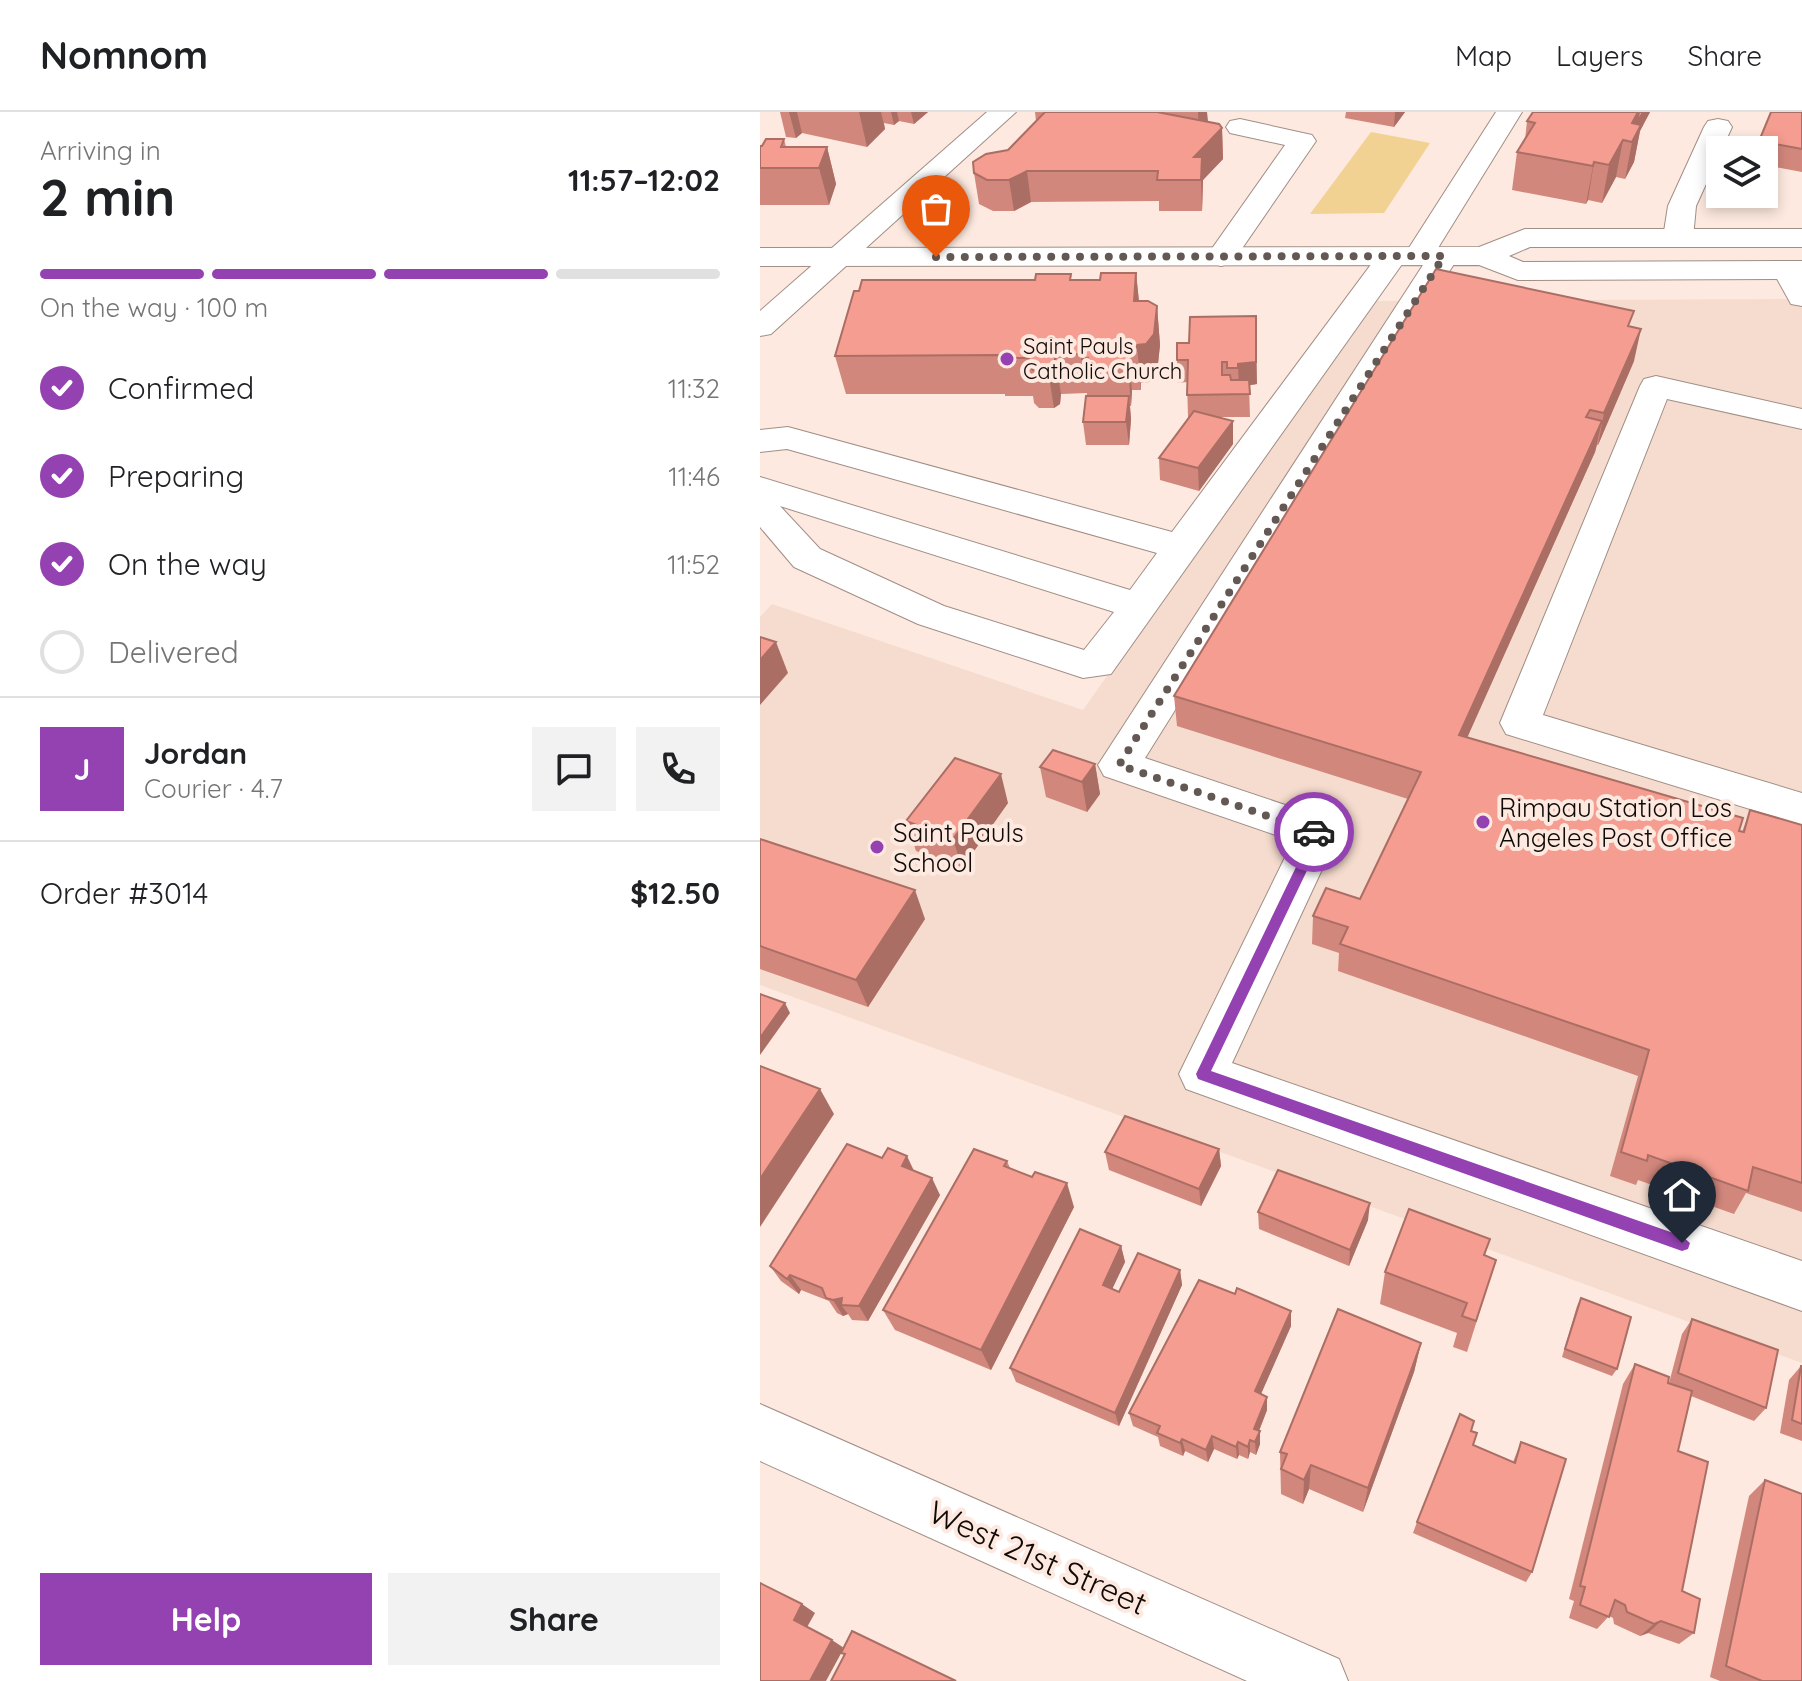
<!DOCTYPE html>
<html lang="en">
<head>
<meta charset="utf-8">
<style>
  :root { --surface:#fff; --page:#f2f2f2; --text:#202124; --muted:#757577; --line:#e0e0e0; --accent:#9442b1 }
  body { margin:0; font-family:Quicksand,sans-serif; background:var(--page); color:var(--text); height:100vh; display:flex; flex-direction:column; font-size:30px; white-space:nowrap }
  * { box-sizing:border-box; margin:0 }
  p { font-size:26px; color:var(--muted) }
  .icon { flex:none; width:44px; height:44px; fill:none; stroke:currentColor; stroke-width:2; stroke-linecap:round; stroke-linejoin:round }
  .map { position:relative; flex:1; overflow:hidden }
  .drawer { display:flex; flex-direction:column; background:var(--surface); width:760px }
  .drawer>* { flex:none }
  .fabs { position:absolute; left:946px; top:24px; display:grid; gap:16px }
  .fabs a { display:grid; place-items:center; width:72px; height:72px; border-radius:0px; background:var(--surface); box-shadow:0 4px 12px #0003; font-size:40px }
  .pin { position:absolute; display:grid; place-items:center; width:68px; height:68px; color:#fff; margin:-82px -34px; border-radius:50% 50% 50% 0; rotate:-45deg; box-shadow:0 0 8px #0007 }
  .pin .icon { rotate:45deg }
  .courier { position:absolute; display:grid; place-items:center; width:80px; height:80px; margin:-40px; border:6px solid #9442b1; border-radius:50%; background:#fff; color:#222; box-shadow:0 2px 10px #0007 }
  .head em { font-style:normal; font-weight:700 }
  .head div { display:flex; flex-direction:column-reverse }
  .head { display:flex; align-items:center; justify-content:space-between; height:136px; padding:0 40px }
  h1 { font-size:52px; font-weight:700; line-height:60px }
  .bar { display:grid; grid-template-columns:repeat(4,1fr); gap:12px 8px; align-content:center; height:96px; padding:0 40px }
  .bar i { height:10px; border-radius:6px; background:var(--line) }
  .bar .current { background:var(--accent) }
  .bar p { grid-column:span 4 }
  .line { display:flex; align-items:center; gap:20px; padding:0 40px; border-top:2px solid var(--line) }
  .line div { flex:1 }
  .round { display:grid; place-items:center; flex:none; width:84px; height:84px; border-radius:0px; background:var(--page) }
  ol { padding:0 40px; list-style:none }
  li { display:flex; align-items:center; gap:24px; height:88px }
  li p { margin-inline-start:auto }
  li .icon { padding:8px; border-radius:50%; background:var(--accent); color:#fff; stroke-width:4 }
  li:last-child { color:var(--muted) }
  li i { width:44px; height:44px; border:4px solid var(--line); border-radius:50% }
  .cta { display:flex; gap:16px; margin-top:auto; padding:16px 40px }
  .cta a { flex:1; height:92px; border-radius:0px; background:var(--accent); color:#fff; font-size:32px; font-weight:700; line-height:92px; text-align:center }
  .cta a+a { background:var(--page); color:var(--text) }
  header { display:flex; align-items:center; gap:48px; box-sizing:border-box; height:112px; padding:0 40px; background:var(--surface); border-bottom:2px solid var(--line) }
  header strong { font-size:38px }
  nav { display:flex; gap:44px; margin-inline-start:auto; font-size:28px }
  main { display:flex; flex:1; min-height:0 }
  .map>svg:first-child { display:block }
  .built { fill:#f6dcce }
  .green { fill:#f1d292 }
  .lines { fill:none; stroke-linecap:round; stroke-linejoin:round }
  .minor-casing { stroke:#a18e85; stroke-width:2 }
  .major-casing { stroke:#a18e85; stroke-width:2 }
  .minor { fill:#fff; fill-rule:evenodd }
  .major { fill:#fff; fill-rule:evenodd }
  .wall { fill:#d2877c }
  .shaded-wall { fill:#ab6e65 }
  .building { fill:#f49d90; stroke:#ab6e65; stroke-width:2 }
  .route { fill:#9442b1 }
  .done { stroke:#635853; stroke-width:8; stroke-dasharray:0 14.4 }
  .poi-dot { fill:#9442b1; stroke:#fde9df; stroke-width:3 }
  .labels { text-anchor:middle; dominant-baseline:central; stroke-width:8; stroke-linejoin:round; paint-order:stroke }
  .far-poi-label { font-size:22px; fill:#100a07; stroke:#fde9df; text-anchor:start }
  .poi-label { font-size:26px; fill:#100a07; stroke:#fde9df; text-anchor:start }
  .near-street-label { font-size:32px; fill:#100a07; stroke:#fde9df }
</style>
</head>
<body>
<header>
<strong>Nomnom</strong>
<nav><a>Map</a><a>Layers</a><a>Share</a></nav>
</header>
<main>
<section class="drawer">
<div class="head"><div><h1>2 min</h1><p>Arriving in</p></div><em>11:57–12:02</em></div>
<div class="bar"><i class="current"></i><i class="current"></i><i class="current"></i><i></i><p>On the way · 100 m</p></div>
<ol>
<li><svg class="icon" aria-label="check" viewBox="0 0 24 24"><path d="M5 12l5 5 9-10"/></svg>Confirmed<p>11:32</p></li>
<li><svg class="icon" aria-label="check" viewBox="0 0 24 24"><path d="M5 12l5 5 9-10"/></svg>Preparing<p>11:46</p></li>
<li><svg class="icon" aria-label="check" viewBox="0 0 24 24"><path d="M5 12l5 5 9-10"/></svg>On the way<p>11:52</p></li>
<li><i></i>Delivered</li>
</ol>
<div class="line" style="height:144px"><b class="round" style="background:var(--accent);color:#fff">J</b><div><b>Jordan</b><p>Courier · 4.7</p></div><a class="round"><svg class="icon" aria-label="chat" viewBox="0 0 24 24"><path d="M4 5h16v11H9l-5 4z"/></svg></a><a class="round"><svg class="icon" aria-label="phone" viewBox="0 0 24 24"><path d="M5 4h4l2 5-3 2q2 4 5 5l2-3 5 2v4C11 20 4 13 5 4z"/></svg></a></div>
<div class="line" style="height:104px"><div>Order #3014</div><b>$12.50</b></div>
<div class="cta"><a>Help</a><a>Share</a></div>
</section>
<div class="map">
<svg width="1042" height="1569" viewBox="0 0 1042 1569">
  <rect width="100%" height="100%" fill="#fde9df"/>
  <!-- built -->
  <path class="built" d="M1042,187v1064l-1042,-378v-368l12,-13 311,106 288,-409z"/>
  <!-- green -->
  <path class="green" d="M611,20l59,11 -46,70 -74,1z"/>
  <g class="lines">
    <defs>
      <g id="minor">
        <path d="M227,0h29l-245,222 -11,2v-25z"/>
        <path d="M736,0h26l-84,136 17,2 4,6 -314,502 188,63 6,12 -107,230 570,198v50l-616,-222 -7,-15 114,-233 -189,-65 -6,-11 325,-500 -16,-2 -2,-3 -294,414 -28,4 -165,-54 -124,-57 -34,-40v-50l370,113 27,-37 -370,-104 -27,3v-22l28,-3 384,105 209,-281 11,-3 13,6zM20,394l334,106 -30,38 -140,-44 -124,-57z"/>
        <path d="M480,7l72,16 4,6 -84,122 -11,3 -11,-3 -4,-6 79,-112 -55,-12 -4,-6 4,-6z"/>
        <path d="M958,7l10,2 4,6 -36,79 -3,32 -5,6 -10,3 -10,-3 -5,-6 5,-32 36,-79 4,-6z"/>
        <path d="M1027,149l11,3 4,6v36l-11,-2 -19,-34 4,-6z"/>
        <path d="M896,264l146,33v20l-135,-30 -124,316 259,78v32l-296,-91 -6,-11 140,-337 4,-7z"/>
        <path d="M0,1292l579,255 9,22h-101l-487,-220z"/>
      </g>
      <path id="major" d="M765,117h277v18h-272l-21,9 14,6 279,-1v18l-284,1 -39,-15 -719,1v-18l719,-1z"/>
    </defs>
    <!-- minor casing -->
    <use href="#minor" class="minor-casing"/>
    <!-- major casing -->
    <use href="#major" class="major-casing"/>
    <!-- minor -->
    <use href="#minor" class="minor"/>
    <!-- major -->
    <use href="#major" class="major"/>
  </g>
  <!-- wall -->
  <g class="wall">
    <path d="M20,0h148l-14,12 -15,-3 -5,4 -10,-2 1,6 -18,18 -65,-14 -6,5 -10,-1z"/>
    <path d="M275,0h172v10l15,6 1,31 -20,21 -1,31h-43v-10l-128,1 -17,9h-21l-14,-7 -5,-31 34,-23 28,-29z"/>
    <path d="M586,0h59l-11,15 -49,-9z"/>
    <path d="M773,0h117l-10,19 -6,31 -9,17 -9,-2 -14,26 -14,-3 -2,4 -74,-14 5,-38 8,-12 2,-19z"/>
    <path d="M1042,0v60l-38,-7v-15h-7l2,-9z"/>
    <path d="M24,27l2,8h41l9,37 -7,21h-69v-59z"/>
    <path d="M376,161l3,28 18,5 3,39 -3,28 -8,9 -8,1v7h-9l-1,16h-1l1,13 -2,26h-43l-3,-23 4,-29 -26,1 -1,10 -6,4h-15l-5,-5 -1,-7h-28v-2h-159l-11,-38 200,-76 36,-6v6h29z"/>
    <path d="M430,205l67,67 -8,1 1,32h-32l15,27 -34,47 -39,-11 -1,-22 30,-41h-1l-1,-35 -9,1 -1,-23 12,-17z"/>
    <path d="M871,215l3,34 -36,84h-1l-2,7 -128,285 272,94 3,1 8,-22 52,15v387l-56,-19 -12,21 -96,-34 -2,5 -26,-9 28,-100 -300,-105 1,-18 -27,-9 1,-28 47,-17 48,-100 -231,-73 -3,-30z"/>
    <path d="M335,652l5,30 -13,18 -41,-15 -6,-30z"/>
    <path d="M248,691l-46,65 -46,-17 -10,-30z"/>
    <path d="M0,727l165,80 -57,88 -108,-38z"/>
    <path d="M459,1037l2,17 -20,40 -92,-36 -4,-18z"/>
    <path d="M247,1049l3,7 64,39 -83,163 -96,-40 -12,-20z"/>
    <path d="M154,1059l26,24 -72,126 -16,-1 -4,-6 -5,2 -6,-3 -8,-12 -28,-11 -2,4 -18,-13 -11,-15z"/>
    <path d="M498,1100l110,8 -19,46 -90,-37z"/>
    <path d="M730,1127l-5,16 11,5 -29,92 -14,-5 4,-14 -77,-29 5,-32z"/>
    <path d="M361,1134l4,16 -13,27 7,3 61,-22 2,15 -63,141 -103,-44 -6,-14z"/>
    <path d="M475,1182l56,17v15l-30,68 6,3v13l-8,21 1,13 -4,11 -6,-3 -2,7 -9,-4 -2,4 -23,-10 -6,13 -23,-11 -2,5 -23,-10 -2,-9 -25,-11 -4,-13z"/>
    <path d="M821,1186l36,71 -5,7 -50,-19 15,-51z"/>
    <path d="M932,1207l74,89 -12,13 -63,-25 -13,55 4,140 12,42 -15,11 -31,-11 -8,3 -26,-12 -1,-6 -4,-2 -12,13 -28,-11 5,-17 -5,-2 54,-215 12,-20 34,19 13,-49z"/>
    <path d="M661,1231l-7,29 -51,140 -54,-23 -6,15 -22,-10 -1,-42z"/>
    <path d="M1041,1254h1v75l-22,-8 9,-53z"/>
    <path d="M711,1319l2,14 40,17 8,-20 11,130 -6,10 -113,-49 4,-11z"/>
    <path d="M1005,1368l37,201h-82l-10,-4 39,-181z"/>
  </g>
  <!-- shaded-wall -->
  <g class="shaded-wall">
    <path d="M29,0h8l5,21 -6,5z"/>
    <path d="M99,0h22l4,17 -18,18z"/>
    <path d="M131,0h6l2,9 -5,4z"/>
    <path d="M151,0h17l-14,12z"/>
    <path d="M438,0h9l1,9 -9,10z"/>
    <path d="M635,0h10l-11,15z"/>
    <path d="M878,0h12l-10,19 -6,31 -9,17 7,-37v-19z"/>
    <path d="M462,16l1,31 -20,21 -1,31 -1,-31 -7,-23z"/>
    <path d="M863,28l-7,37 -14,26 7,-38z"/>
    <path d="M67,35l9,37 -7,21 -10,-37z"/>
    <path d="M834,50l-6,38 -2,4 7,-38z"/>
    <path d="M267,59l4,31 -17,9 -5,-31z"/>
    <path d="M376,161l4,39 -6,-11z"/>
    <path d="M397,194l3,39 -3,28 -8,9 -8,1v7l-4,-45z"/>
    <path d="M496,204l1,68 -18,3v3l-1,-26z"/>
    <path d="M881,217l-7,32 -36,84 6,-32z"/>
    <path d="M368,240l4,38 -1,16 -3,-39z"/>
    <path d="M295,243l6,39 -1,10 -6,4 -6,-38z"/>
    <path d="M369,284l2,23 -2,26 -3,-23z"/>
    <path d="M473,309v23l-34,47 -1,-23z"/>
    <path d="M842,309l-7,31 -140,313 4,-30z"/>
    <path d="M16,530l12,31 -28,32v-45z"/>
    <path d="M335,652l5,30 -13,18 -5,-30z"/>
    <path d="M241,662l7,29 -46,65 -9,-29z"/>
    <path d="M155,778l10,29 -57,88 -12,-27z"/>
    <path d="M25,891l5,10 -30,42v-17z"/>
    <path d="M60,977l14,25 -74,113v-48z"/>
    <path d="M459,1037l2,17 -20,40 -2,-17z"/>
    <path d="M147,1044l8,17 -13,-7z"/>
    <path d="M172,1066l8,17 -72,126 -9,-15z"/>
    <path d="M307,1071l7,24 -83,163 -10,-20z"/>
    <path d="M610,1091l-2,17 -19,46 1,-16z"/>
    <path d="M361,1134l4,16 -18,38 -4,-15z"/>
    <path d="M420,1158l2,15 -63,141 -4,-13z"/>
    <path d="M30,1163l11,15 -2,4 -12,-15z"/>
    <path d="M82,1186l-1,7 7,9 -5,2 -10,-16z"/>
    <path d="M531,1199v15l-35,79 -1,-14z"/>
    <path d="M661,1231l-7,29 -51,140 5,-24z"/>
    <path d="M507,1285v13l-12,31 -1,-12z"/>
    <path d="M500,1319v13l-4,11 -1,-13z"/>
    <path d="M452,1324l2,13 -6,13 -2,-12z"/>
    <path d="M422,1327l3,12 -2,5 -3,-13z"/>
    <path d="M490,1328v12l-2,7v-12z"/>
    <path d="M478,1330l1,13 -2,4 -1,-12z"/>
    <path d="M551,1353l-2,24 -6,15 1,-24z"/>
    <path d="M42,1492l13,9 -9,16 -12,-9z"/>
    <path d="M901,1509l-13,12 -8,3 14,-12z"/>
    <path d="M72,1528l12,8 -18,33h-16z"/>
  </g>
  <!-- building -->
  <g class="building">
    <path d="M285,0h112l62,12 3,4 -28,29h8l-1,23h-44l1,-9h-131l-18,9h-22l-13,-7 -1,-11 13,-8 22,-4z"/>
    <path d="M773,0h105l-6,11 9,2 -9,17 -9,-2 -14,25 -15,-3 -1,4 -76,-14 18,-29 -8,-2z"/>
    <path d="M879,0h4l-6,11z"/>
    <path d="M1011,0h31v37l-43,-8z"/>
    <path d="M6,27h18l-3,8h46l-8,21h-59v-22h2z"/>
    <path d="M676,157l198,42 -6,15 13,3 -37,84 -14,-3 -4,7 16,4 -143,314 284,83 -4,13 5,1 6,-22 52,15v358l-49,-16 -5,24 -100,-36 -1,6 -26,-9 28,-102 -309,-106 8,-17 -35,-11 13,-28 34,11 61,-127 -247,-76z"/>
    <path d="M341,161h35l-2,28h14l9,5 -3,28 -8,10 -9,1v6l-9,1v15l-40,2v-11l-6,1 1,-5 -28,1v11l-7,4h-15l-5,-5 1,-7h-30v-3l-164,1 19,-65h5l3,-11h173l1,-6h35l-1,6h30z"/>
    <path d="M496,204v46l-18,2v4h-11v-6h-5v13h8l1,5h18l1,14 -63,1 1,-35h-11v-17h12l1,-26z"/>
    <path d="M326,284h43l-3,26h-43z"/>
    <path d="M434,299l39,10 -35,47 -39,-10z"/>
    <path d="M0,525l16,5 -16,18z"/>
    <path d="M293,638l42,14 -13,18 -42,-15z"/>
    <path d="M195,646l46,16 -48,65 -47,-18z"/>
    <path d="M0,727l155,51 -59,90 -96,-34z"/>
    <path d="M0,882l25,9 -25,35z"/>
    <path d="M0,954l60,23 -60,90z"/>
    <path d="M365,1004l94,33 -20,40 -94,-37z"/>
    <path d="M87,1032l35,14 6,-10 19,8 -5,10 30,12 -73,128 -18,-1 1,-7 -9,2 -7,-2 -4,-10 -32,-13 -3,4 -17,-13z"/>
    <path d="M214,1037l33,12 -3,5 28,11 3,-5 32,11 -86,167 -98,-40z"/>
    <path d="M518,1058l92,33 -20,47 -92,-38z"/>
    <path d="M649,1097l81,30 -6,16 12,5 -20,61 -14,-5 5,-13 -82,-31z"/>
    <path d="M320,1117l41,17 -18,39 16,7 19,-39 42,17 -65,143 -105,-45z"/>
    <path d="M439,1168l36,14 2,-6 54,23 -36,80 12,6 -13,32 6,2 -5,11 -5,-2 -2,7 -10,-5 -2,5 -24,-11 -6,14 -24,-11 -2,4 -23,-10 3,-7 -31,-13z"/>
    <path d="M821,1186l50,19 -14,52 -52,-20z"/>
    <path d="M578,1197l83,34 -53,145 -57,-23 -7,15 -23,-11 6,-15 -7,-2z"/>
    <path d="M932,1207l86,31 -12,58 -88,-35z"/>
    <path d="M875,1252l34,13 -1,6 24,8 -14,60 30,11 -26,129 18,8 -6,34 -33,-12 -7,3 -27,-12 -2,-7 -10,-5 -6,17 -29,-12 5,-18 -5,-1z"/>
    <path d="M1041,1254h1v58l-10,-4z"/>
    <path d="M700,1302l14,7 -3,10 6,2 -4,12 42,18 6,-21 45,17 -34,113 -115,-50z"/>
    <path d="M1005,1368l37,14v187h-40l-36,-15z"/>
    <path d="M0,1471l42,21 -8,16 38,20 -22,41h-50z"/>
    <path d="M92,1519l104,50h-125l14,-27 -4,-1z"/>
  </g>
  <!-- route -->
  <path class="route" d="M554,715l11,6 -114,238 471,165 8,7 -2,6 -6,2 -484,-172 -2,-5 115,-238 -3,-4z"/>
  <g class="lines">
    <!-- done -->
    <path class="done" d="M176,145l508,-1 -325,509 195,67"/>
  </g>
  <!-- markers -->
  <g class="poi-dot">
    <circle cx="247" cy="247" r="8"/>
    <circle cx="723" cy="710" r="8"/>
    <circle cx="117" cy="735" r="8"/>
  </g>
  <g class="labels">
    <!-- far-poi labels -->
    <g class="far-poi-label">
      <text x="263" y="234">Saint Pauls<tspan x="263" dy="25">Catholic Church</tspan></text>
    </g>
    <!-- poi labels -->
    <g class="poi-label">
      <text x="739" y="695">Rimpau Station Los<tspan x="739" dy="30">Angeles Post Office</tspan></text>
      <text x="133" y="720">Saint Pauls<tspan x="133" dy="30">School</tspan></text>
    </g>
    <!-- near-street labels -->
    <g class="near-street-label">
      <text transform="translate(278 1445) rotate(24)">West 21st Street</text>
    </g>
  </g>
</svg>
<div class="fabs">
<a><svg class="icon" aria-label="layers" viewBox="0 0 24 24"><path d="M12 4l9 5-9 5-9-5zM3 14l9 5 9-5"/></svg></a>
</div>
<div class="pin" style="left:176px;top:145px;background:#ea580c"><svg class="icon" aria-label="bag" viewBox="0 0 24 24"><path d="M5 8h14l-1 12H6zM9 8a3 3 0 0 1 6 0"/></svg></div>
<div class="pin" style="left:922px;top:1131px;background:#1f2937"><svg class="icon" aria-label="home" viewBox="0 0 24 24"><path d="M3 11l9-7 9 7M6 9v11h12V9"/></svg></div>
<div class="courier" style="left:554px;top:720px"><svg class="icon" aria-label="car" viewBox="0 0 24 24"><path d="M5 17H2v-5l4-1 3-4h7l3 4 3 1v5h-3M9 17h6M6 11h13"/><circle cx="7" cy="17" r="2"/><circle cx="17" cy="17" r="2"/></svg></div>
</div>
</main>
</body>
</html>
